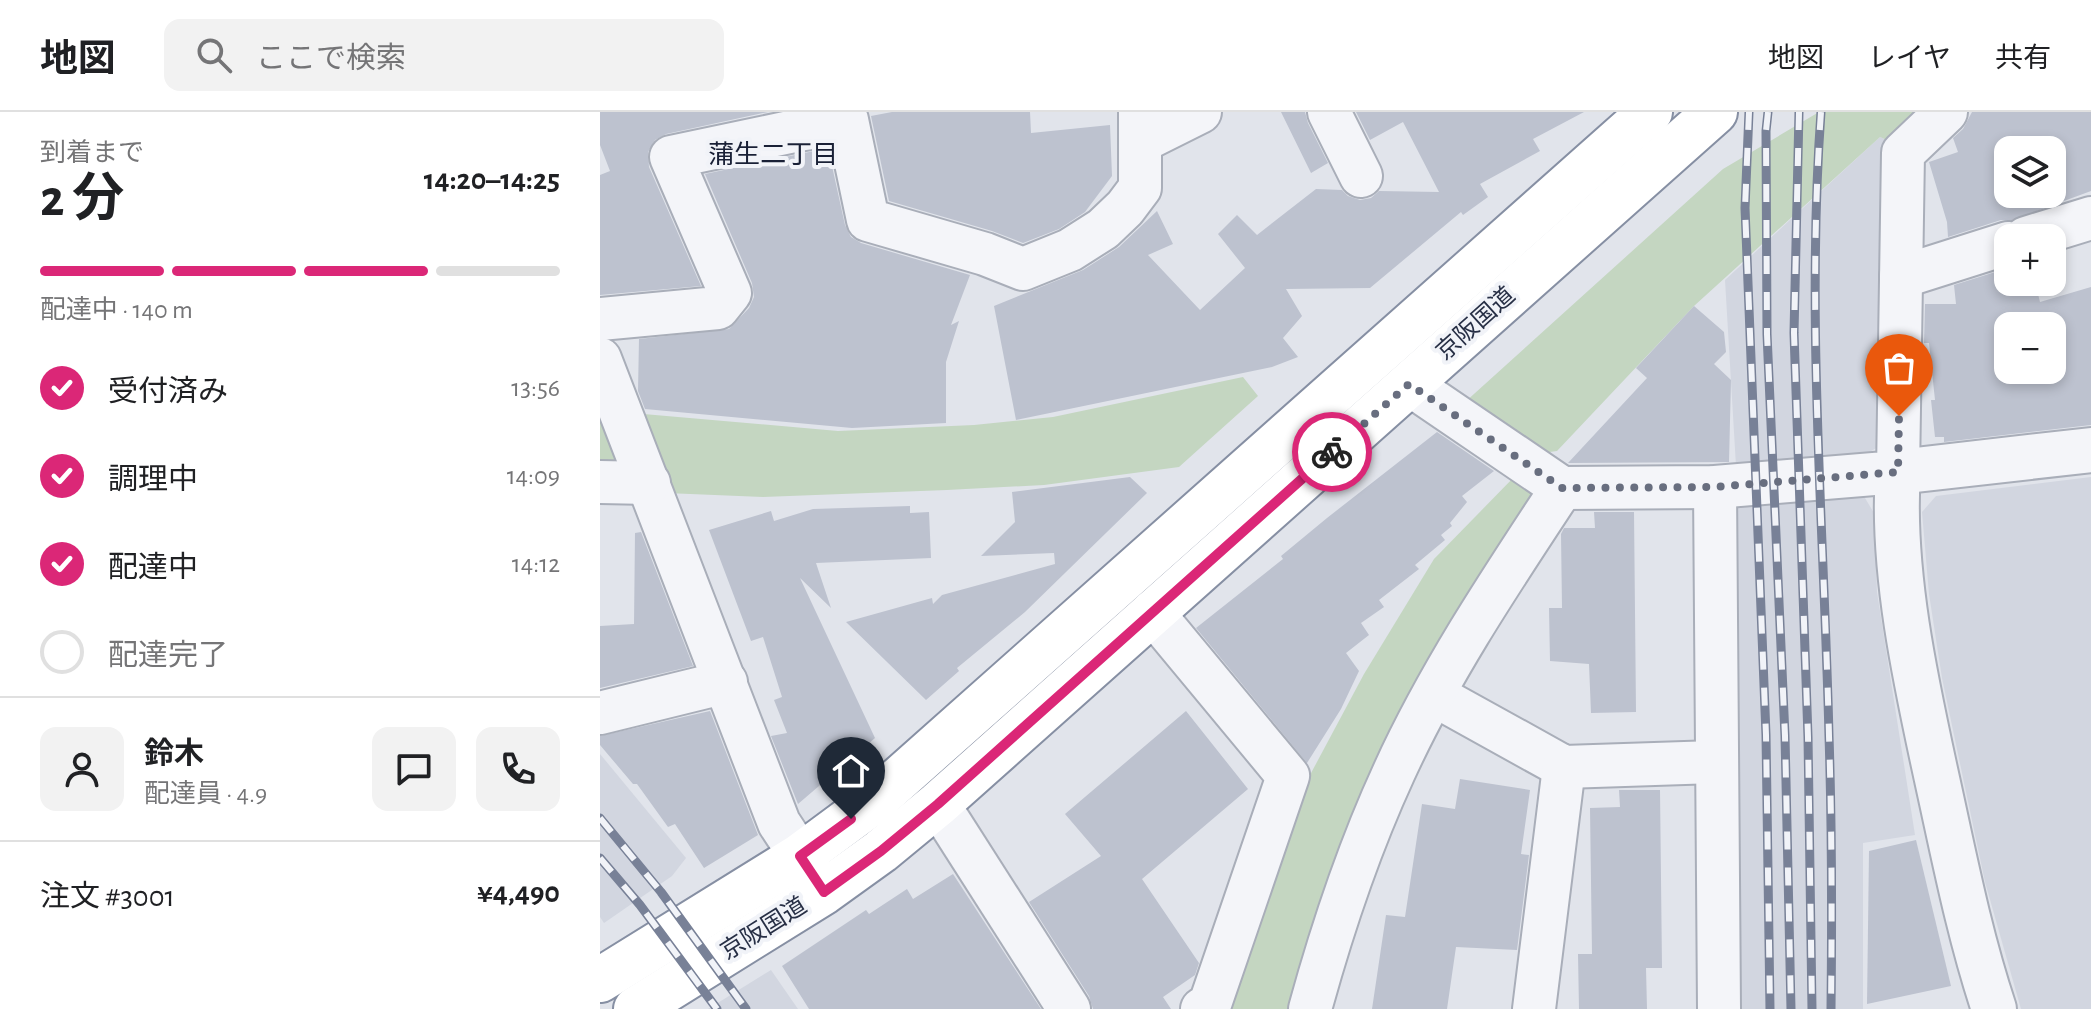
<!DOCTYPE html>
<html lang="ja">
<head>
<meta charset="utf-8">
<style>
  :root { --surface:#fff; --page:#f2f2f2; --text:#202124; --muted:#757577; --line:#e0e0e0; --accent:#db2777 }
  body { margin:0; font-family:"Alegreya Sans","Noto Sans JP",sans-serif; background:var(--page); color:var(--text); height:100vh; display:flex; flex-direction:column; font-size:30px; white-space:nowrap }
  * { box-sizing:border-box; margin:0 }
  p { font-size:26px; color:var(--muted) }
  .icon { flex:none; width:44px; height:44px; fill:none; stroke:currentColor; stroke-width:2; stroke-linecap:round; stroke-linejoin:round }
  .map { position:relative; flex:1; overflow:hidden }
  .drawer { display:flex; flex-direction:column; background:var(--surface); width:600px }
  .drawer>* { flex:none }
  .fabs { position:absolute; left:1394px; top:24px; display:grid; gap:16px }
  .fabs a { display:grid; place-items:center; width:72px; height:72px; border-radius:16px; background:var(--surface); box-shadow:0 4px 12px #0003; font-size:40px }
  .pin { position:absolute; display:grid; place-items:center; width:68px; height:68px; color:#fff; margin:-82px -34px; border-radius:50% 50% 50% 0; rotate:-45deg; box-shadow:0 0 8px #0007 }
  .pin .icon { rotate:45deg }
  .courier { position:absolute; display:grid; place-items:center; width:80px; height:80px; margin:-40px; border:6px solid #db2777; border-radius:50%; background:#fff; color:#222; box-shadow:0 2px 10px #0007 }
  .headline em { font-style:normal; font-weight:700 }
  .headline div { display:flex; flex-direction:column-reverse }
  .headline { display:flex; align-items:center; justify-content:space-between; height:136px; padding:0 40px }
  h1 { font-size:52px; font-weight:700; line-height:60px }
  .bar { display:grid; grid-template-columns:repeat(4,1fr); gap:12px 8px; align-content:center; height:96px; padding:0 40px }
  .bar i { height:10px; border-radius:6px; background:var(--line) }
  .bar .active { background:var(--accent) }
  .bar p { grid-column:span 4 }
  .line { display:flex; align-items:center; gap:20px; padding:0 40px; border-top:2px solid var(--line) }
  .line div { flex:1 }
  .round { display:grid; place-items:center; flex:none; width:84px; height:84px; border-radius:16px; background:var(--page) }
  ol { padding:0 40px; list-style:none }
  li { display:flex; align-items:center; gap:24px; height:88px }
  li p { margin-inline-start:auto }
  li .icon { padding:8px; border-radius:50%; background:var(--accent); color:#fff; stroke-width:4 }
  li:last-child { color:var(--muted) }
  li i { width:44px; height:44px; border:4px solid var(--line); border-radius:50% }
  header { display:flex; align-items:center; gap:48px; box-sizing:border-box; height:112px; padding:0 40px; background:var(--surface); border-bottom:2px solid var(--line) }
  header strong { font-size:38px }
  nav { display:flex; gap:44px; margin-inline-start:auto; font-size:28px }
  .search { width:560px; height:72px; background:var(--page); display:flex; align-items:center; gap:20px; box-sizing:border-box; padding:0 28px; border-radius:16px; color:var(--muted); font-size:30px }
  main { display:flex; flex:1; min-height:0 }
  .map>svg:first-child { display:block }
  .built { fill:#d2d6e0 }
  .green { fill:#c4d6c1 }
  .building { fill:#bdc2cf; fill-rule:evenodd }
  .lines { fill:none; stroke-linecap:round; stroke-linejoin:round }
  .minor-casing { stroke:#a9aeb9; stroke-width:46 }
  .tertiary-casing { stroke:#a9aeb9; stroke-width:48 }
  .trunk-casing { stroke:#868fa3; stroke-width:48 }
  .minor { stroke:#f4f5f9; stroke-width:42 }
  .tertiary { stroke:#f4f5f9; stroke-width:44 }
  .trunk { stroke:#fff; stroke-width:44 }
  .rail-casing { stroke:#788197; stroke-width:9 }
  .rail { stroke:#f1f3f8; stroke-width:6; stroke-dasharray:18; stroke-linecap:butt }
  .done { stroke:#686e7f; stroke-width:8; stroke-dasharray:0 14.4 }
  .route { stroke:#db2777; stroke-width:10 }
  .labels { text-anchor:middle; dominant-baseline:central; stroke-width:8; stroke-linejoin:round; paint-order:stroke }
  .street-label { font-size:24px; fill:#272f45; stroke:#f1f3f8 }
  .neighbourhood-label { font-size:26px; fill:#192036; stroke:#f1f3f8 }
</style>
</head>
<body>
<header>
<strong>地図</strong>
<div class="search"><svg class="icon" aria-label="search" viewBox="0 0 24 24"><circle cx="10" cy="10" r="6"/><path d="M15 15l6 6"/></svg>ここで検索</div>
<nav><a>地図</a><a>レイヤ</a><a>共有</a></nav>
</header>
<main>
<section class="drawer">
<div class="headline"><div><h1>2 分</h1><p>到着まで</p></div><em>14:20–14:25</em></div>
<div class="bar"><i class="active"></i><i class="active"></i><i class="active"></i><i></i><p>配達中 · 140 m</p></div>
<ol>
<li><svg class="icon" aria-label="check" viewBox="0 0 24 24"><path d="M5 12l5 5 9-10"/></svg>受付済み<p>13:56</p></li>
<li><svg class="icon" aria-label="check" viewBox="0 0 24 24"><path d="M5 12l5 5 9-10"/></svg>調理中<p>14:09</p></li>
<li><svg class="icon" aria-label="check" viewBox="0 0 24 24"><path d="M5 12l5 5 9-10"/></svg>配達中<p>14:12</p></li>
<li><i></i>配達完了</li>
</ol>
<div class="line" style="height:144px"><a class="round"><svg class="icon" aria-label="person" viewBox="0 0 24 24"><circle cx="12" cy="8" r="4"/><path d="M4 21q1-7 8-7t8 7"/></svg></a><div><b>鈴木</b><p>配達員 · 4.9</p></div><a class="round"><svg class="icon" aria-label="chat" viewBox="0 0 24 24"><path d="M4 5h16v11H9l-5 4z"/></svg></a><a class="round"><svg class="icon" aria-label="phone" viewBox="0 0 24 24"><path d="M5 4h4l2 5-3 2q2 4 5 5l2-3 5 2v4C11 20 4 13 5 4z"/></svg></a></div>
<div class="line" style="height:104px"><div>注文 #3001</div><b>¥4,490</b></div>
</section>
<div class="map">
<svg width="1491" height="897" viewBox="0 0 1491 897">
  <rect width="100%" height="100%" fill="#e1e4eb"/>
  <!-- built -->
  <g class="built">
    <path d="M1280,25l7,3 -2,303 -38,22v26l18,7 9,15 3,79 38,243 -52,8v166h-130l-3,-508 8,-1 -13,-220z"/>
    <path d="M1491,365v532h-70l-36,-127 -43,-204 -13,-84 -7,-82 14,-16z"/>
    <path d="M0,642l86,104 -14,18 -68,47 -4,-6z"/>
    <path d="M171,858l27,39h-90z"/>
  </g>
  <!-- green -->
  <g class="green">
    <path d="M1219,0h99l-31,28 -7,-3 -186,169 -137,145 -15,2 -78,-50 259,-234z"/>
    <path d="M643,265l15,19 -79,71 -135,18 -97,5 -184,7 -97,-4 -34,-80 206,18 136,-6 79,-8z"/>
    <path d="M0,289l31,57 -31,11z"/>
    <path d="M916,363l21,12 -238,522h-72l46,-147 37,-87 54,-101 70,-115z"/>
  </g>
  <!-- building -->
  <g class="building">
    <path d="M0,0h168l-102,22 -11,6 -7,12 1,15 52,119 -101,9v-120l10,-4 -10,-26z"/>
    <path d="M292,0h138l1,21 79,-8 2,51 -27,36 -26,17 -36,14 -31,-12 -103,-30 -18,-85z"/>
    <path d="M681,0h24l3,11 20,40 -17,10z"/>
    <path d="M756,0h228l-51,27 7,12 -60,33 8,13 -25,18 -2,-3 -91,76 -84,1 16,27 -19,22 15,19 -26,10 -256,53 -22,-114 89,-36 36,-23 38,-36 16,33 -25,11 52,55 45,-42 -27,-34 19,-19 20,20 59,-46 26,1 6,6 12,4 11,-2 8,-7 60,1 -36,-70 -33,18z"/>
    <path d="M1372,0h119v79l-79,29h-11l-53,17 -1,-15 -18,-60 29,-10 -5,-14 10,-9zM1408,38h44v44h-44z"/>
    <path d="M228,36l17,77 6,12 10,6 109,32 -19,50 8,-4 -13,41v61l-94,5 -207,-19 -7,-18 1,-52 90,-10 20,-21 5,-11 -2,-14 -47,-109z"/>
    <path d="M1408,156v14h27l5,20 51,-15v138l-147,17v-5h-9l-4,-37h4l-6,-57h-5l1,-39h31l-2,-19zM1408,214h44v44h-44z"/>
    <path d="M1094,194l30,26 2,20 -12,12 17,16 -2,82 -161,1 79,-85 -11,-10z"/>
    <path d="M837,320l57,39 -32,25 5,6 -17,21 2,3 -11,9 4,5 -30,25 4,4 -40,31 5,7 -23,16 8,12 -23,18 13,18 -18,38 -34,54 -111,-135 87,-69 -2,-3 46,-38z"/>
    <path d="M530,365l17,16 -122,119 -68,56 2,3 -33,29 -80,-78 86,-24 1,6 9,-9 113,-31 -1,-11 -73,3 34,-34 -3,-30z"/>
    <path d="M310,394v7l19,-1 2,46 -115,5 15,45 -31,-30 75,160 -77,66 -27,-68 16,-3 -13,-33 8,-3 -19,-60 -12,4 -42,-111 62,-19 3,10 39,-12z"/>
    <path d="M994,400h40l2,200 -45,1 -2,-49 -39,-3 -1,-53h13l-1,-74 3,-6h31z"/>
    <path d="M41,420l52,134 -93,22v-62l34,-2 1,-91z"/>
    <path d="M110,599l48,124 -54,33 -29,-44 -7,3 -31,-43h-4l-33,-39v-9z"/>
    <path d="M586,599l62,78 -106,90 57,84 -4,12 -32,22 8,12h-78l-4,-13 -60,-94 72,-46 -36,-42z"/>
    <path d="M860,667l70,11 -9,64 8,1 -12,95 -61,-3 -9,62h-75l14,-94 19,2 17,-113 33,5z"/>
    <path d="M1019,678h41l2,178h-16l1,41h-68l-1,-55h14l-2,-146 30,-1z"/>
    <path d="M1316,728l35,146 -84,18 2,-153z"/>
    <path d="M353,762l88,135h-232l-27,-43 84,-56 3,4 38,-25 6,10z"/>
  </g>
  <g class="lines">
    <defs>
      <g id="minor">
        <path d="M729,0l32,64"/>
        <path d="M540,30l60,-30"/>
        <path d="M1426,126l65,-20"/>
        <path d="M1301,165l107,-34"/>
        <path d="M0,207l118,-11 12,-15 -59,-136 176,-37 21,100 117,34 38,15 47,-19 33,-21 22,-21 15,-20v-76"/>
        <path d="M0,247l179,464 40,61"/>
        <path d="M809,272l153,104 153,-1 183,-15 5,-319 43,-41"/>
        <path d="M0,370l49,1"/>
        <path d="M1115,375l4,522"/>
        <path d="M552,500l136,164 -78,228 -8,5"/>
        <path d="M834,583l130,72 151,-5"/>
        <path d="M0,601l126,-31"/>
        <path d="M338,692l131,205"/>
        <path d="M710,897c22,-80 49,-161 84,-237 45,-99 108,-193 168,-284"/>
        <path d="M934,897l30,-242"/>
      </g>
      <path id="tertiary" d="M1394,897c-25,-75 -40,-153 -57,-230 -21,-96 -46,-209 -39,-307l193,-22"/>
      <g id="trunk">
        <path d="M0,868l200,-124 73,-54 777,-690"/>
        <path d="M36,897l188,-117 57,-41 57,-47 777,-692"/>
      </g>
    </defs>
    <!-- minor casing -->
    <use href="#minor" class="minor-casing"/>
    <!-- tertiary casing -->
    <use href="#tertiary" class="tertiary-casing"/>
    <!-- trunk casing -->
    <use href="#trunk" class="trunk-casing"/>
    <!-- minor -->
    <use href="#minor" class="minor"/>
    <!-- tertiary -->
    <use href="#tertiary" class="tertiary"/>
    <!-- trunk -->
    <use href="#trunk" class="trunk"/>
    <defs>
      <g id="rail">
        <path d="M1149,0l-4,96 21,527 4,274"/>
        <path d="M1168,0l-2,19 1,203 18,402 6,273"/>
        <path d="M1199,0l-5,221 14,404 4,272"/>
        <path d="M1221,0c-15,208 3,416 8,624 3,91 3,182 2,273"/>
        <path d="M0,706l61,74 85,117"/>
        <path d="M0,746l40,47 77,104"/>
      </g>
    </defs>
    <!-- rail casing -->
    <use href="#rail" class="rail-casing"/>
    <!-- rail -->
    <use href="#rail" class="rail"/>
  </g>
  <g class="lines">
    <!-- done -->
    <path class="done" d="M732,340l77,-68 153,104 153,-1 183,-15 1,-56"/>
    <!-- route -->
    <path class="route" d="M251,707l-51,37 24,36 57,-41 57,-47 394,-352"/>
  </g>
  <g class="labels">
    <!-- street labels -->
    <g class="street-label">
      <text transform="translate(876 212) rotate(-42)">京阪国道</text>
      <text transform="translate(164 817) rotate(-32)">京阪国道</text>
    </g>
    <!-- neighbourhood labels -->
    <g class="neighbourhood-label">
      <text x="173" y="43">蒲生二丁目</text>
    </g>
  </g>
</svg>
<div class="fabs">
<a><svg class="icon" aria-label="layers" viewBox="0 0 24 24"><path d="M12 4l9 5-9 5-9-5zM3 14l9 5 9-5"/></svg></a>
<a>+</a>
<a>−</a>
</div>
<div class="pin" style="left:1299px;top:304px;background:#ea580c"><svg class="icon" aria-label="bag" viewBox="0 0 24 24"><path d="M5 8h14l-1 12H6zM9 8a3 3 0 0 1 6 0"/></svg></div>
<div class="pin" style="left:251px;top:707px;background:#1f2937"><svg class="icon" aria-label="home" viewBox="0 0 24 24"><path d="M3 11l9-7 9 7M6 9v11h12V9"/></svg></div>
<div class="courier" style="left:732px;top:340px"><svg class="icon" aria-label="bike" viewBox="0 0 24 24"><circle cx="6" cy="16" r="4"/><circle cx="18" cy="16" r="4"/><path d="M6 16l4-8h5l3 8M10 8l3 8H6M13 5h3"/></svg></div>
</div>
</main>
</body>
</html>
